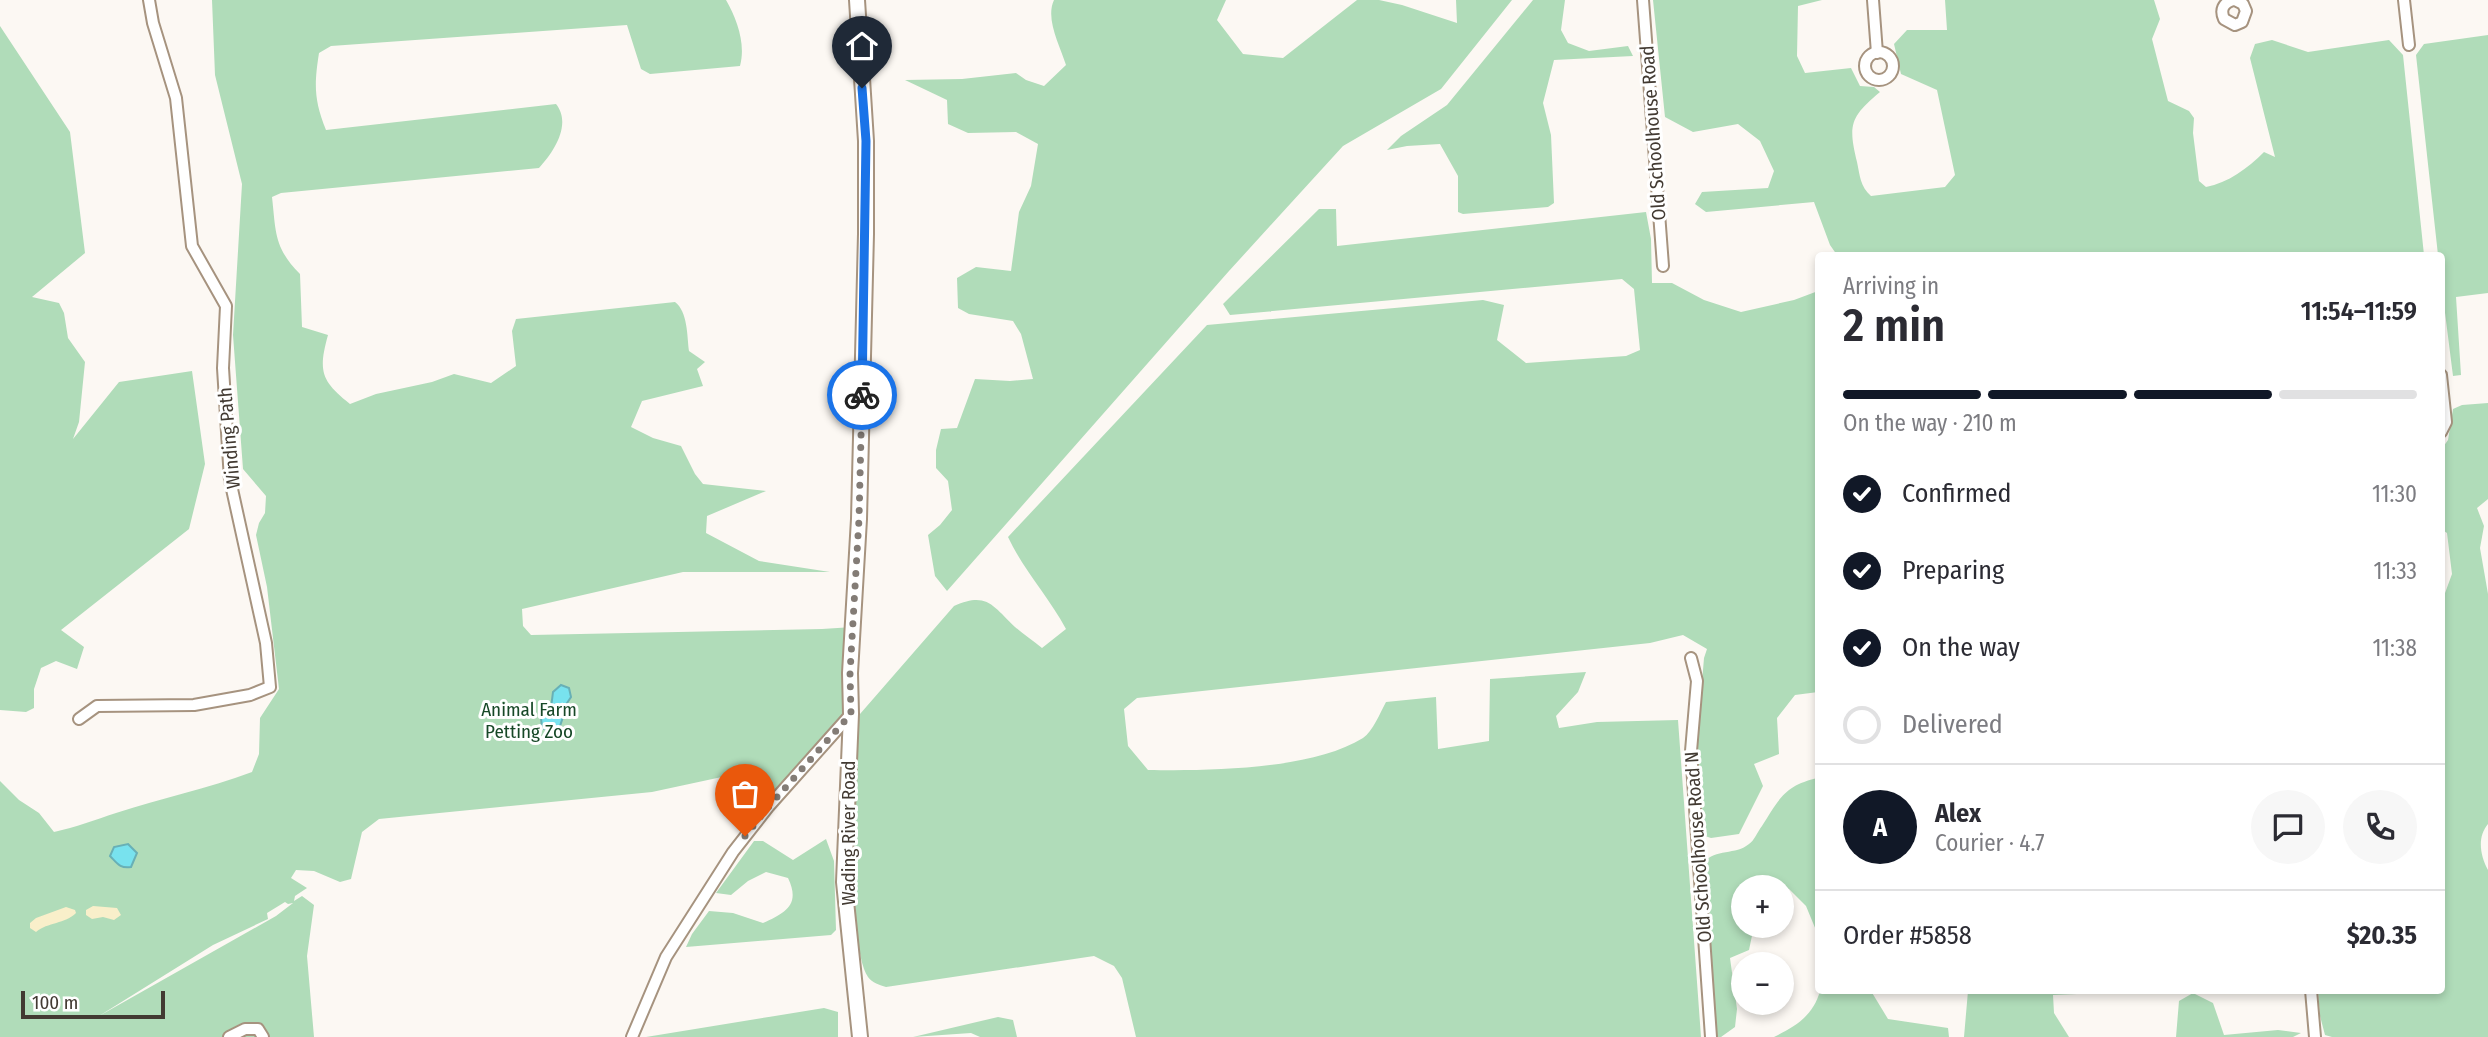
<!DOCTYPE html>
<html lang="en">
<head>
<meta charset="utf-8">
<style>
  :root { --surface:#fff; --page:#f7f7f7; --text:#2b2b33; --muted:#7c7c81; --line:#e1e1e2; --accent:#111827 }
  body { margin:0; font-family:"Fira Sans Condensed",sans-serif; background:var(--page); color:var(--text); height:100vh; display:flex; flex-direction:column; font-size:26px; white-space:nowrap }
  * { box-sizing:border-box; margin:0 }
  p { font-size:23px; color:var(--muted) }
  .icon { flex:none; width:38px; height:38px; fill:none; stroke:currentColor; stroke-width:2; stroke-linecap:round; stroke-linejoin:round }
  .map { position:relative; flex:1; overflow:hidden }
  .side { position:absolute; left:1815px; top:252px; width:630px; height:742px; display:flex; flex-direction:column; background:var(--surface); border-radius:7px; box-shadow:0 4px 10px #0003 }
  .side>* { flex:none }
  .buttons { position:absolute; left:1731px; top:875px; display:grid; gap:14px }
  .buttons a { display:grid; place-items:center; width:63px; height:63px; border-radius:50%; background:var(--surface); box-shadow:0 4px 10px #0003; font-size:35px }
  .scale { position:absolute; left:21px; bottom:18px; width:144px; box-sizing:border-box; padding-left:7px; border:4px solid #423a32; border-top:0; font-size:19px; line-height:24px; white-space:nowrap; color:#423a32; -webkit-text-stroke:5px #fff; paint-order:stroke }
  .pin { position:absolute; display:grid; place-items:center; width:60px; height:60px; color:#fff; margin:-72px -30px; border-radius:50% 50% 50% 0; rotate:-45deg; box-shadow:0 0 7px #0007 }
  .pin .icon { rotate:45deg }
  .courier { position:absolute; display:grid; place-items:center; width:70px; height:70px; margin:-35px; border:5px solid #1a73e8; border-radius:50%; background:#fff; color:#222; box-shadow:0 2px 9px #0007 }
  .headline em { font-style:normal; font-weight:600 }
  .headline div { display:flex; flex-direction:column-reverse }
  .headline { display:flex; align-items:center; justify-content:space-between; height:119px; padding:0 28px }
  h1 { font-size:46px; font-weight:600; line-height:52px }
  .bar { display:grid; grid-template-columns:repeat(4,1fr); gap:10px 7px; align-content:center; height:84px; padding:0 28px }
  .bar i { height:9px; border-radius:5px; background:var(--line) }
  .bar .active { background:var(--accent) }
  .bar p { grid-column:span 4 }
  .line { display:flex; align-items:center; gap:18px; padding:0 28px; border-top:2px solid var(--line) }
  .line div { flex:1 }
  .round { display:grid; place-items:center; flex:none; width:74px; height:74px; border-radius:37px; background:var(--page) }
  ol { padding:0 28px; list-style:none }
  li { display:flex; align-items:center; gap:21px; height:77px }
  li p { margin-inline-start:auto }
  li .icon { padding:7px; border-radius:50%; background:var(--accent); color:#fff; stroke-width:4 }
  li:last-child { color:var(--muted) }
  li i { width:38px; height:38px; border:4px solid var(--line); border-radius:50% }
  .map>svg:first-child { display:block }
  .green { fill:#b0dcb9; fill-rule:evenodd }
  .sand { fill:#f9efca }
  .water { fill:#78e2ee; stroke:#68b0b6; stroke-width:2 }
  .lines { fill:none; stroke-linecap:round; stroke-linejoin:round }
  .minor-casing { stroke:#a6937f; stroke-width:14 }
  .major-casing { stroke:#a6937f; stroke-width:18 }
  .minor { stroke:#fff; stroke-width:10 }
  .major { stroke:#fff; stroke-width:14 }
  .done { stroke:#837c76; stroke-width:7; stroke-dasharray:0 12.6 }
  .route { stroke:#1a73e8; stroke-width:9 }
  .labels { text-anchor:middle; dominant-baseline:central; stroke-width:6; stroke-linejoin:round; paint-order:stroke }
  .street-label { font-size:19px; fill:#423a32; stroke:#fff }
  .park-label { font-size:19px; fill:#174827; stroke:#fff }
</style>
</head>
<body>
<div class="map">
<svg width="2488" height="1037" viewBox="0 0 2488 1037">
  <rect width="100%" height="100%" fill="#fcf8f3"/>
  <!-- green -->
  <g class="green">
    <path d="M212,0h514c11,19 20,44 14,66l-90,8 -9,-5 -14,-44 -296,21 -12,7c-5,32 -5,47 7,77l230,-26c16,20 -2,48 -17,64l-258,25 -9,4c4,35 2,51 28,77l2,53 26,8c-10,36 -7,46 22,69l26,-10 56,-12 22,-8 37,9 25,-17 -4,-35 4,-12 159,-17c13,10 12,34 14,49l16,11 -8,7 6,17 -61,15 -11,26 22,11 28,8 14,28 8,10 63,7 -59,25 -1,17 53,28 71,11h-147l-161,37 1,17 8,9 291,-6 31,-2 -2,86 -74,83 -32,-24 -93,20 -273,27 -17,13 -11,47 -11,3 -26,-11 -18,-1 -5,8 16,10 -12,8 -1,5 8,-5 12,9 -7,51 7,81h-314v-256l19,19 20,13 15,19c22,-5 41,-12 62,-19 45,-15 91,-24 136,-41l7,-18 1,-36 19,-29 -12,-102 -11,-52 3,-12 6,-10 1,-17 -23,-27 -10,-134 9,-151 -27,-109zM285,902l3,2 5,-1 -17,13 -177,100 114,-71 55,-26 -1,-6z"/>
    <path d="M1054,0h172l-9,20 26,34 40,4 74,-58h22l23,5 55,18 -1,-23h56l-71,89 -98,57 -114,125 -282,320 -12,-15 -7,-41 12,-10 12,-15 -4,-29 -12,-13v-18l5,-21 16,-1 18,-49 35,2 23,-2 -12,-45 -8,-13 -44,-7 -11,-6 -1,-30 19,-11 35,4 8,-59 12,-26 7,-42 -22,-12 -48,1 -20,-9 -1,-24 -42,-20 57,-1 54,-6 10,7 18,6 22,-21c-6,-19 -21,-46 -12,-65z"/>
    <path d="M1533,0h32l-4,30 7,13 21,8 39,-5 5,10 -79,4 -11,43 8,32 3,68 -6,4 -85,7 -5,-2v-36l-18,-32 -33,2 -20,4 14,-14 46,-31z"/>
    <path d="M1653,0h169l-24,6 -1,50 8,17 46,-5 9,18 14,1 6,5c-30,25 -32,33 -23,70 3,14 3,24 14,34l74,-9 10,-12 -18,-85 -36,-16 -7,-30 13,-14h40l-2,-30h209l6,19 -8,20 16,62 21,10 5,7 -1,15 6,48 7,6c22,-4 42,-19 58,-35l11,5 -25,-99 5,-14 17,-4 36,12 81,-12 14,15 21,200h-587l-7,-10 -16,-43 -108,10 -11,-8 7,-12 66,-4 6,-17 -14,-30 -22,-17 -45,8 -28,-15z"/>
    <path d="M0,26l70,106 15,121 -53,44 27,6 5,10 4,25 17,24 -6,60 -6,17 46,-57 73,-11 13,93 -16,65 -128,101 23,17 -7,22 -21,-8 -15,7 -7,21v19l-8,4 -26,-2z"/>
    <path d="M2488,35v258l-32,4 5,78 -8,1 -12,-95v-25l-3,-1 -22,-200 8,-11z"/>
    <path d="M1319,209h17l1,37 309,-34 5,27 1,44h20l32,17 37,12 53,-12 24,-9v401l-23,3 -18,23 2,36 -25,10 9,22 -24,48 -28,4 -9,-3 -5,-92 7,-85 3,-9 -24,-14 -33,8 -513,55 -13,11 4,37 20,24c61,1 163,0 215,-32 10,-7 17,-25 23,-36l50,-5 2,52 51,-8 1,-62 96,-7 -8,20 -22,24 3,12 38,-6 81,-2 23,317h-565l-14,-59 -8,-12 -20,-10 -208,31c-6,-2 -14,-4 -18,-10 -22,-33 -13,-205 -12,-252l4,-11 94,-108c33,-15 39,0 61,21 8,7 18,14 27,21l24,-19c-17,-32 -42,-58 -58,-92l199,-212 276,-25 21,5 -7,35 29,23 100,-7 14,-6 -6,-61 -12,-10 -392,36 -7,-11z"/>
    <path d="M2488,403v96l-11,9 7,18 -4,22 8,46v230c-11,13 -8,31 0,46v167h-156l-7,-2 -5,-19 -2,-25 123,-1v-295l4,-2 -4,-23v-66l11,-30 -5,-41 -6,-4v-79l7,-10 5,-31 9,-4z"/>
    <path d="M1818,778v157l-12,-29 -17,-17 -46,-2v39h11l-5,24 -19,8 7,51 -2,18 -14,10h-5l-12,-175c11,-13 32,-7 45,-18 5,-3 9,-13 13,-18 17,-27 23,-41 56,-48z"/>
    <path d="M826,839l8,22 2,69 -5,5 -145,12 6,-13 17,-23 24,2 30,10c22,-10 38,-18 25,-45l-22,-6 -18,9 -17,14 -15,-2 38,-52h9l30,19z"/>
    <path d="M1820,991h51l17,28 60,9 1,9h-175c22,-11 39,-21 46,-46z"/>
    <path d="M1968,991v-1l141,1 -8,2 -48,2 1,18 15,24h-105z"/>
    <path d="M2193,993l20,10 11,32 54,-5 23,3 -8,4h-117l3,-36z"/>
    <path d="M824,1008l14,4v25h-192z"/>
    <path d="M998,1017l15,3 4,17h-37l-9,-4 -58,4z"/>
  </g>
  <!-- sand -->
  <g class="sand">
    <path d="M93,906l24,2 4,7 -7,5 -11,-3 -11,2 -6,-4v-5z"/>
    <path d="M66,907l9,3 1,3c-11,11 -28,9 -40,19l-6,-4v-5l6,-5z"/>
  </g>
  <!-- water -->
  <g class="water">
    <path d="M561,685l8,3 2,9 -10,15 2,5 -4,12 -6,3 -11,-4 -1,-10 10,-10 2,-16z"/>
    <path d="M128,844l9,9 -6,14c-11,2 -14,-4 -21,-11l4,-9z"/>
  </g>
  <g class="lines">
    <defs>
      <g id="minor">
        <path d="M1643,0l20,266"/>
        <path d="M1873,0l4,53"/>
        <path d="M2233,0c-10,3 -13,10 -9,19l11,6 7,-3 4,-11 -3,-7 -8,-4"/>
        <path d="M2404,0l5,45"/>
        <circle cx="1879" cy="66" r="14"/>
        <path d="M2441,375l5,47 -5,10"/>
        <path d="M1691,658l6,23 -6,70 20,286"/>
        <path d="M79,719l18,-13 97,-1 56,-10 20,-8 -4,-44 -36,-163 -7,-112 3,-62 -34,-60 -16,-148 -23,-75 -4,-23"/>
        <path d="M2311,990l4,47"/>
        <path d="M229,1037l16,-8h13l5,8"/>
        <path d="M632,1037l34,-80 67,-105 36,-46 82,-92"/>
      </g>
      <path id="major" d="M857,0l9,141v93l-7,285 -9,154 1,41 -7,168 16,155"/>
    </defs>
    <!-- minor casing -->
    <use href="#minor" class="minor-casing"/>
    <!-- major casing -->
    <use href="#major" class="major-casing"/>
    <!-- minor -->
    <use href="#minor" class="minor"/>
    <!-- major -->
    <use href="#major" class="major"/>
  </g>
  <g class="lines">
    <!-- done -->
    <path class="done" d="M745,836l24,-30 82,-92 -1,-41 9,-154 3,-124"/>
    <!-- route -->
    <path class="route" d="M862,88l4,53 -4,254"/>
  </g>
  <g class="labels">
    <!-- street labels -->
    <g class="street-label">
      <text transform="translate(1653 133) rotate(-94)">Old Schoolhouse Road</text>
      <text transform="translate(229 438) rotate(-95)">Winding Path</text>
      <text transform="translate(848 833) rotate(-90)">Wading River Road</text>
      <text transform="translate(1698 847) rotate(-94)">Old Schoolhouse Road N</text>
    </g>
    <!-- park labels -->
    <g class="park-label">
      <text x="529" y="709">Animal Farm<tspan x="529" dy="22">Petting Zoo</tspan></text>
    </g>
  </g>
</svg>
<div class="buttons">
<a>+</a>
<a>−</a>
</div>
<div class="scale">100 m</div>
<div class="pin" style="left:745px;top:836px;background:#ea580c"><svg class="icon" aria-label="bag" viewBox="0 0 24 24"><path d="M5 8h14l-1 12H6zM9 8a3 3 0 0 1 6 0"/></svg></div>
<div class="pin" style="left:862px;top:88px;background:#1f2937"><svg class="icon" aria-label="home" viewBox="0 0 24 24"><path d="M3 11l9-7 9 7M6 9v11h12V9"/></svg></div>
<div class="courier" style="left:862px;top:395px"><svg class="icon" aria-label="bike" viewBox="0 0 24 24"><circle cx="6" cy="16" r="4"/><circle cx="18" cy="16" r="4"/><path d="M6 16l4-8h5l3 8M10 8l3 8H6M13 5h3"/></svg></div>
<section class="side">
<div class="headline"><div><h1>2 min</h1><p>Arriving in</p></div><em>11:54–11:59</em></div>
<div class="bar"><i class="active"></i><i class="active"></i><i class="active"></i><i></i><p>On the way · 210 m</p></div>
<ol>
<li><svg class="icon" aria-label="check" viewBox="0 0 24 24"><path d="M5 12l5 5 9-10"/></svg>Confirmed<p>11:30</p></li>
<li><svg class="icon" aria-label="check" viewBox="0 0 24 24"><path d="M5 12l5 5 9-10"/></svg>Preparing<p>11:33</p></li>
<li><svg class="icon" aria-label="check" viewBox="0 0 24 24"><path d="M5 12l5 5 9-10"/></svg>On the way<p>11:38</p></li>
<li><i></i>Delivered</li>
</ol>
<div class="line" style="height:126px"><b class="round" style="background:var(--accent);color:#fff">A</b><div><b>Alex</b><p>Courier · 4.7</p></div><a class="round"><svg class="icon" aria-label="chat" viewBox="0 0 24 24"><path d="M4 5h16v11H9l-5 4z"/></svg></a><a class="round"><svg class="icon" aria-label="phone" viewBox="0 0 24 24"><path d="M5 4h4l2 5-3 2q2 4 5 5l2-3 5 2v4C11 20 4 13 5 4z"/></svg></a></div>
<div class="line" style="height:91px"><div>Order #5858</div><b>$20.35</b></div>
</section>
</div>
</body>
</html>
